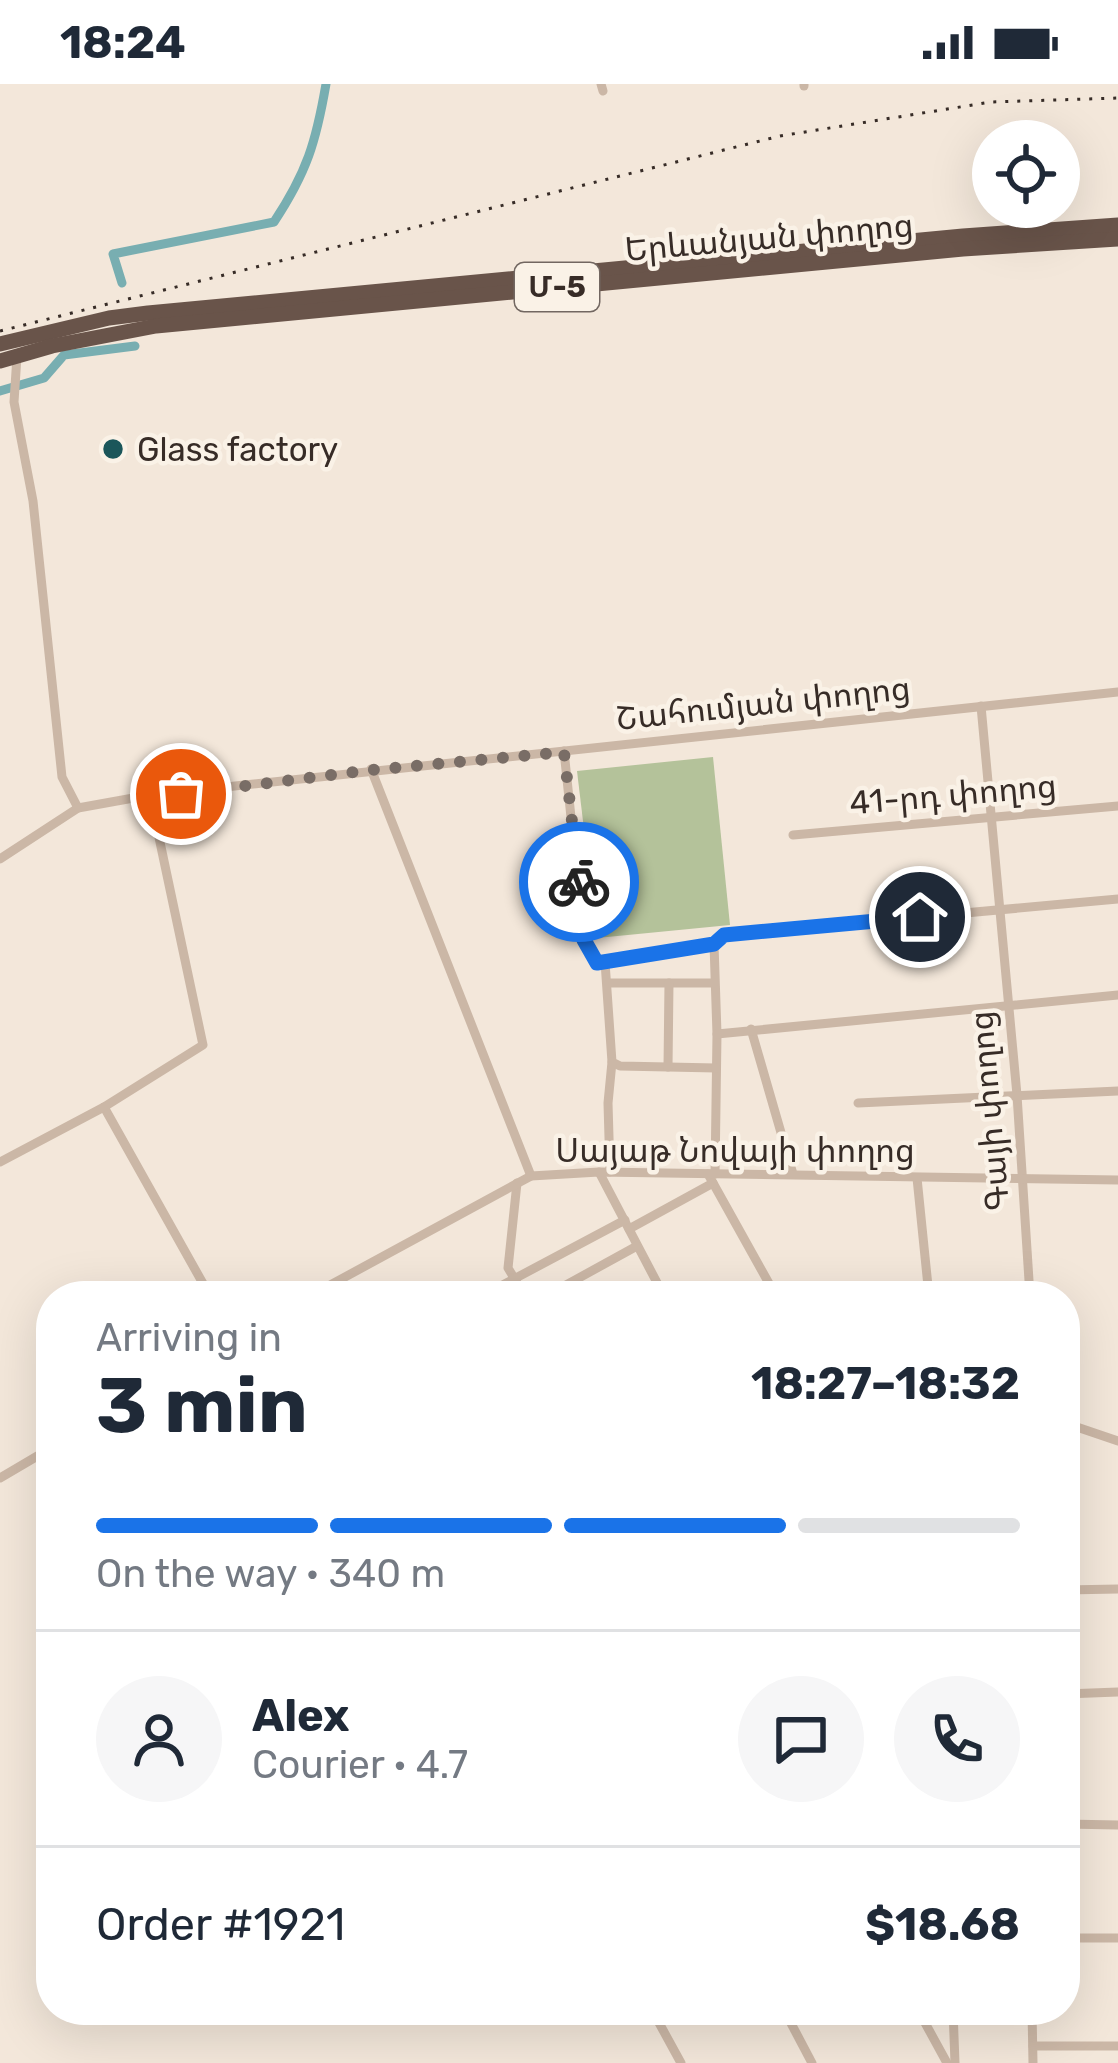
<!DOCTYPE html>
<html lang="en">
<head>
<meta charset="utf-8">
<style>
  :root { --surface:#fff; --page:#f6f6f7; --text:#1f2937; --muted:#747a83; --line:#e0e1e3; --accent:#1a73e8 }
  body { margin:0; font-family:Rubik,"Noto Sans Armenian",sans-serif; background:var(--page); color:var(--text); height:100vh; display:flex; flex-direction:column; font-size:45px; white-space:nowrap }
  * { box-sizing:border-box; margin:0 }
  p { font-size:39px; color:var(--muted) }
  .icon { flex:none; width:66px; height:66px; fill:none; stroke:currentColor; stroke-width:2; stroke-linecap:round; stroke-linejoin:round }
  .map { position:relative; flex:1; overflow:hidden }
  .panel { position:absolute; left:36px; top:1197px; width:1044px; height:744px; display:flex; flex-direction:column; background:var(--surface); border-radius:48px; box-shadow:0 12px 48px #0002 }
  .panel>* { flex:none }
  .tools { position:absolute; left:972px; top:36px; display:grid; gap:24px }
  .tools a { display:grid; place-items:center; width:108px; height:108px; border-radius:50%; background:var(--surface); box-shadow:0 12px 48px #0002; font-size:60px }
  .pin { position:absolute; display:grid; place-items:center; width:102px; height:102px; color:#fff; margin:-51px; border:6px solid #fff; border-radius:50%; box-shadow:0 3px 12px #0007 }
  .courier { position:absolute; display:grid; place-items:center; width:120px; height:120px; margin:-60px; border:9px solid #1a73e8; border-radius:50%; background:#fff; color:#222; box-shadow:0 3px 15px #0007 }
  .headline em { font-style:normal; font-weight:700 }
  .headline div { display:flex; flex-direction:column-reverse }
  .headline { display:flex; align-items:center; justify-content:space-between; height:204px; padding:0 60px }
  h1 { font-size:78px; font-weight:700; line-height:90px }
  .bar { display:grid; grid-template-columns:repeat(4,1fr); gap:18px 12px; align-content:center; height:144px; padding:0 60px }
  .bar i { height:15px; border-radius:9px; background:var(--line) }
  .bar .current { background:var(--accent) }
  .bar p { grid-column:span 4 }
  .line { display:flex; align-items:center; gap:30px; padding:0 60px; border-top:3px solid var(--line) }
  .line div { flex:1 }
  .round { display:grid; place-items:center; flex:none; width:126px; height:126px; border-radius:63px; background:var(--page) }
  .status { display:flex; justify-content:space-between; align-items:center; height:84px; padding:0 60px; background:var(--surface); direction:ltr }
  .status svg { height:33px; fill:currentColor }
  .map>svg:first-child { display:block }
  .green { fill:#b4c29a }
  .lines { fill:none; stroke-linecap:round; stroke-linejoin:round }
  .canal { stroke:#78aeb1; stroke-width:9 }
  .minor { stroke:#cbb7a6; stroke-width:9 }
  .trunk { stroke:#69544a; stroke-width:15 }
  .rail { stroke:#372c27; stroke-width:3; stroke-dasharray:3 9; stroke-linecap:butt }
  .done { stroke:#796d66; stroke-width:12; stroke-dasharray:0 21.6 }
  .route { stroke:#1a73e8; stroke-width:15 }
  .poi-dot { fill:#1b565a; stroke:#faf2e7; stroke-width:4.5 }
  .labels { text-anchor:middle; dominant-baseline:central; stroke-width:9; stroke-linejoin:round; paint-order:stroke }
  .shield { fill:#faf2e7; stroke:#726761; stroke-width:3 }
  .shield-label { font-size:30px; font-weight:bold; fill:#372c27 }
  .street-label { font-size:33px; fill:#372c27; stroke:#faf2e7 }
  .poi-label { font-size:33px; fill:#372c27; stroke:#faf2e7; text-anchor:start }
</style>
</head>
<body>
<div class="status"><b>18:24</b><svg viewBox="0 0 49 12"><path d="M0 12V9h3v3zM5 12V6h3v6zM10 12V3h3v9zM15 12V0h3v12zM26 1h20v11H26zM47 4h2v5h-2z"/></svg></div>
<div class="map">
<svg width="1118" height="1979" viewBox="0 0 1118 1979">
  <rect width="100%" height="100%" fill="#f3e7da"/>
  <!-- green -->
  <path class="green" d="M713,673l17,168 -133,13 -20,-167z"/>
  <g class="lines">
    <!-- canal -->
    <g class="canal">
      <path d="M122,199l-9,-29 161,-32c33,-50 42,-80 52,-138"/>
      <path d="M0,307l44,-13 20,-23 71,-9"/>
    </g>
    <!-- minor -->
    <g class="minor">
      <path d="M601,0l2,7"/>
      <path d="M804,0v2"/>
      <path d="M17,272l-3,46 19,99 29,276 16,31"/>
      <path d="M981,622l36,389 13,201"/>
      <path d="M564,667l20,189 13,23 117,-19 10,-9 394,-36"/>
      <path d="M371,685l160,407"/>
      <path d="M793,751l325,-29"/>
      <path d="M0,775l78,-51 72,-13 968,-103"/>
      <path d="M714,860l3,90 -2,140"/>
      <path d="M605,878l7,100 8,4 96,2"/>
      <path d="M609,899h105"/>
      <path d="M751,945l42,145"/>
      <path d="M717,950l401,-39"/>
      <path d="M668,983l1,-84"/>
      <path d="M858,1019l260,-12"/>
      <path d="M104,1023l106,189"/>
      <path d="M0,1078l104,-55 99,-62 -53,-250"/>
      <path d="M599,1088l65,124"/>
      <path d="M610,1088l-2,-69 4,-41"/>
      <path d="M708,1090l68,122"/>
      <path d="M917,1094l12,118"/>
      <path d="M517,1099l-9,85 17,28"/>
      <path d="M629,1145l84,-46"/>
      <path d="M310,1212l221,-120 68,-4 519,8"/>
      <path d="M482,1212l143,-76"/>
      <path d="M546,1212l91,-50"/>
      <path d="M1065,1339l53,18"/>
      <path d="M0,1394l51,-30"/>
      <path d="M1065,1506l53,-1"/>
      <path d="M1065,1610l53,-2"/>
      <path d="M1065,1740l53,1"/>
      <path d="M1065,1854h53"/>
      <path d="M652,1926l29,53"/>
      <path d="M784,1926l28,53"/>
      <path d="M918,1926l29,53"/>
      <path d="M953,1926l2,53"/>
      <path d="M1032,1926l1,53"/>
      <path d="M1033,1962h85"/>
    </g>
    <!-- trunk -->
    <g class="trunk">
      <path d="M0,260l109,-26 39,-5 815,-77 155,-11"/>
      <path d="M0,277l52,-15 104,-20 807,-77 155,-10"/>
    </g>
    <!-- rail -->
    <path class="rail" d="M0,247l780,-195 211,-34 127,-4"/>
  </g>
  <g class="lines">
    <!-- done -->
    <path class="done" d="M181,710l190,-24 193,-18 15,130"/>
    <!-- route -->
    <path class="route" d="M579,798l5,58 13,23 117,-19 10,-9 196,-18"/>
  </g>
  <!-- markers -->
  <circle class="poi-dot" cx="113" cy="365" r="12"/>
  <g class="labels">
    <!-- shield labels -->
    <rect class="shield" x="515" y="179" width="84" height="48" rx="9"/>
    <g class="shield-label">
      <text x="557" y="203">Մ-5</text>
    </g>
    <!-- street labels -->
    <g class="street-label">
      <text transform="translate(769 153) rotate(-5)">Երևանյան փողոց</text>
      <text transform="translate(763 619) rotate(-6)">Շահումյան փողոց</text>
      <text transform="translate(953 710) rotate(-5)">41-րդ փողոց</text>
      <text transform="translate(989 1027) rotate(-95)">Գայի փողոց</text>
      <text x="735" y="1066">Սայաթ Նովայի փողոց</text>
    </g>
    <!-- poi labels -->
    <g class="poi-label">
      <text x="137" y="365">Glass factory</text>
    </g>
  </g>
</svg>
<div class="tools">
<a><svg class="icon" aria-label="locate" viewBox="0 0 24 24"><circle cx="12" cy="12" r="6"/><path d="M12 2v4M12 18v4M2 12h4M18 12h4"/></svg></a>
</div>
<div class="pin" style="left:181px;top:710px;background:#ea580c"><svg class="icon" aria-label="bag" viewBox="0 0 24 24"><path d="M5 8h14l-1 12H6zM9 8a3 3 0 0 1 6 0"/></svg></div>
<div class="pin" style="left:920px;top:833px;background:#1f2937"><svg class="icon" aria-label="home" viewBox="0 0 24 24"><path d="M3 11l9-7 9 7M6 9v11h12V9"/></svg></div>
<div class="courier" style="left:579px;top:798px"><svg class="icon" aria-label="bike" viewBox="0 0 24 24"><circle cx="6" cy="16" r="4"/><circle cx="18" cy="16" r="4"/><path d="M6 16l4-8h5l3 8M10 8l3 8H6M13 5h3"/></svg></div>
<section class="panel">
<div class="headline"><div><h1>3 min</h1><p>Arriving in</p></div><em>18:27–18:32</em></div>
<div class="bar"><i class="current"></i><i class="current"></i><i class="current"></i><i></i><p>On the way · 340 m</p></div>
<div class="line" style="height:216px"><a class="round"><svg class="icon" aria-label="person" viewBox="0 0 24 24"><circle cx="12" cy="8" r="4"/><path d="M4 21q1-7 8-7t8 7"/></svg></a><div><b>Alex</b><p>Courier · 4.7</p></div><a class="round"><svg class="icon" aria-label="chat" viewBox="0 0 24 24"><path d="M4 5h16v11H9l-5 4z"/></svg></a><a class="round"><svg class="icon" aria-label="phone" viewBox="0 0 24 24"><path d="M5 4h4l2 5-3 2q2 4 5 5l2-3 5 2v4C11 20 4 13 5 4z"/></svg></a></div>
<div class="line" style="height:156px"><div>Order #1921</div><b>$18.68</b></div>
</section>
</div>
</body>
</html>
